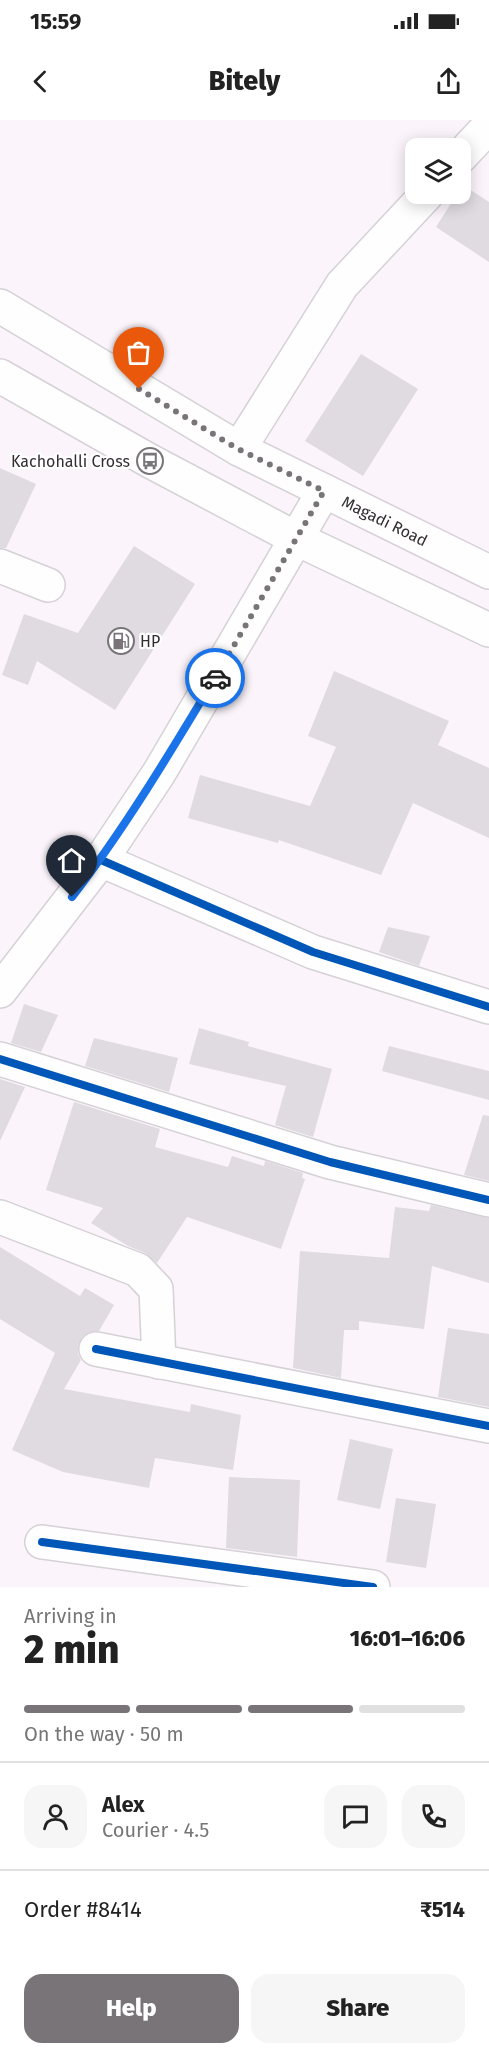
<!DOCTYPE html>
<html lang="en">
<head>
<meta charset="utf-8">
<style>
  :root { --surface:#fff; --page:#f6f6f6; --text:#222; --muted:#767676; --line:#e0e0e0; --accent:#787478 }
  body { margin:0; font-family:"Fira Sans",sans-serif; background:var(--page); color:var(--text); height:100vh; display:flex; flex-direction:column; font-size:22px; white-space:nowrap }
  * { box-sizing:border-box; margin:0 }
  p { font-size:20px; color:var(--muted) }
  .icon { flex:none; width:33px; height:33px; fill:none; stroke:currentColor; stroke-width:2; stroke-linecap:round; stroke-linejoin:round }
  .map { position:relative; height:1467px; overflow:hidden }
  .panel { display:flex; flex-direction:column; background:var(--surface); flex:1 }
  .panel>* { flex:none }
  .fabs { position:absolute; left:405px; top:18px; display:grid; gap:12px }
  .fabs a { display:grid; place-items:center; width:66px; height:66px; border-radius:12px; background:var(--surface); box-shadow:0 3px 15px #0003; font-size:30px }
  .pin { position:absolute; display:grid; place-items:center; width:51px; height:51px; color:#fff; margin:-62px -26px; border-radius:50% 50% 50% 0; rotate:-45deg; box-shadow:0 0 6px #0007 }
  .pin .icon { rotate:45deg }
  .courier { position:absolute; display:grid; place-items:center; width:60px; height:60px; margin:-30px; border:4px solid #1a73e8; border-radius:50%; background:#fff; color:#222; box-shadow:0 2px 8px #0007 }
  .summary em { font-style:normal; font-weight:800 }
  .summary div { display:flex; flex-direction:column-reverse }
  .summary { display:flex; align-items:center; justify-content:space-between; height:102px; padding:0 24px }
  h1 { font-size:39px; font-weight:800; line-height:45px }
  .bar { display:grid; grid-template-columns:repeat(4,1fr); gap:9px 6px; align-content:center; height:72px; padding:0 24px }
  .bar i { height:8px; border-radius:4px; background:var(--line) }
  .bar .on { background:var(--accent) }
  .bar p { grid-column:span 4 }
  .line { display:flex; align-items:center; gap:15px; padding:0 24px; border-top:2px solid var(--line) }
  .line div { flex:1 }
  .round { display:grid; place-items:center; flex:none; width:63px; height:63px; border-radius:18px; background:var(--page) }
  .button { display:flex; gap:12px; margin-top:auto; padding:12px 24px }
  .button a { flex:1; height:69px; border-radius:18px; background:var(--accent); color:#fff; font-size:24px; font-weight:800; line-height:69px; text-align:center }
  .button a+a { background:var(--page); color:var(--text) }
  .status { display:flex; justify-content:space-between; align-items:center; height:42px; padding:0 30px; background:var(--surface); direction:ltr }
  .status svg { height:16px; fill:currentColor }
  header { display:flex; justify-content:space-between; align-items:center; height:78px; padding:0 24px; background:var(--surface); font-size:27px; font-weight:800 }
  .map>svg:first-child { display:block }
  .building { fill:#dfdbe0 }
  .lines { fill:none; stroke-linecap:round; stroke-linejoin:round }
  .street-casing { stroke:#d5d1d6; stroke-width:36 }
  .secondary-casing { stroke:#d5d1d6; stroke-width:36 }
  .primary-casing { stroke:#d5d1d6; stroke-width:36 }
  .street { stroke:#fefefe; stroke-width:33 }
  .secondary { stroke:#fefefe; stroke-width:33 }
  .primary { stroke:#fefefe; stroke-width:33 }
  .cycleway-casing { stroke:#fff; stroke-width:11 }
  .cycleway { stroke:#0057b8; stroke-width:8 }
  .done { stroke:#787478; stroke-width:6; stroke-dasharray:0 10.8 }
  .route { stroke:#1a73e8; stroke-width:8 }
  .labels { text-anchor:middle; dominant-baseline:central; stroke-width:4.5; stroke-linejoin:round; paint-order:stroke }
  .poi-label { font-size:16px; fill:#322e32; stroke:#fff; text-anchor:end }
  .street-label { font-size:16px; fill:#322e32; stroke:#fff }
</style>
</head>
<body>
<div class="status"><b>15:59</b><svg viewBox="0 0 49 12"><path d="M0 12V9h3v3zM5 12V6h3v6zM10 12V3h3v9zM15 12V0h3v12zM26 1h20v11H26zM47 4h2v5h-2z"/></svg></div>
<header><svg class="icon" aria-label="back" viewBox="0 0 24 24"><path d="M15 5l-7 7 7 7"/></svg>Bitely<svg class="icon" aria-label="share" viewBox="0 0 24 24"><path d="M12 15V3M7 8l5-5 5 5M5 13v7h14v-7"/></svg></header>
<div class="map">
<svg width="489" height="1467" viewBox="0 0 489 1467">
  <rect width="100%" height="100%" fill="#fbf5fb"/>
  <!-- building -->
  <g class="building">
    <path d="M463,65l26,17v60l-53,-35 21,-33h3z"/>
    <path d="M361,234l57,35 -55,87 -58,-35z"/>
    <path d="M0,348l36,16 -30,64h-6z"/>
    <path d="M134,426l61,38 -80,126 -78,-49 -9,24 -26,-10 22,-61 54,19z"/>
    <path d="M334,551l115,50 -11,24 51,23v70l-76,-35 -32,72 -102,-35 -1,3 -90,-25 12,-43 110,31 26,-59 -28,-11z"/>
    <path d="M388,807l42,9 -11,30 -40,-14z"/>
    <path d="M24,884l34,11 -17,37 -30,-9z"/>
    <path d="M199,908l50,14 -1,4 84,23 -19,68 -38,-12 11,-39 -97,-22z"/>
    <path d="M94,918l84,20 -9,34 -84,-26z"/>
    <path d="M389,926l100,25v29l-107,-29z"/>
    <path d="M0,959l25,8 -25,54z"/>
    <path d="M74,982l86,27 -5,18 73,20 4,-11 32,10 1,-5 38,12 -1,5 3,1 -24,70 -94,-32 -30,46 -12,-10 -17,-7 -37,-23 12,-15 -57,-18z"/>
    <path d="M483,995l6,1v65l-25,-6z"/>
    <path d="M431,1085l58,13v65l-57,-17 -8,63 -65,-8v9h-15l-3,48 -48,-10 7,-117 89,7 6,-51 34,4z"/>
    <path d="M0,1127l80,49 5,-8 29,17 -15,26 -10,1 -7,5 -4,9v8l3,6 -17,29 126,23 1,-8 50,11 -8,55 -78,-12 -6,30 -86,-16 -51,-22 43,-97 -55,-34z"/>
    <path d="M448,1208l41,6v73l-51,-10z"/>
    <path d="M350,1319l43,10 -13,60 -43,-9z"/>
    <path d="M229,1357l71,3 -3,77 -71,-9z"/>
    <path d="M396,1378l40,6 -10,64 -40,-6z"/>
  </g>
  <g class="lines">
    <defs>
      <g id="street">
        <path d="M460,37l29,-31"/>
        <path d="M239,329l103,-164 85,-91"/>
        <path d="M0,446l48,19"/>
        <path d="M101,740l212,92 176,55"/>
        <path d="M0,939l330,103 159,38"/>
        <path d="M0,1097l138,53 18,19 3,73"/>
        <path d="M96,1229l393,77"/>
        <path d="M42,1422l331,45"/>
      </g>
      <path id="secondary" d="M0,871l101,-131 58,-87 165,-282"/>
      <g id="primary">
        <path id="s1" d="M0,186l239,143 250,123"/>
        <path d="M0,256l150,85 147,78 192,91"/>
      </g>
    </defs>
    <!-- street casing -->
    <use href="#street" class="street-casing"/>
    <!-- secondary casing -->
    <use href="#secondary" class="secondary-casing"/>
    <!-- primary casing -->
    <use href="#primary" class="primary-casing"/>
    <!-- street -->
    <use href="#street" class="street"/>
    <!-- secondary -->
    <use href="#secondary" class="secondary"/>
    <!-- primary -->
    <use href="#primary" class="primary"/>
    <defs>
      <g id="cycleway">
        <path d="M101,740l212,92 176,55"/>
        <path d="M0,939l330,103 159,38"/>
        <path d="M96,1229l393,77"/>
        <path d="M42,1422l331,45"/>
      </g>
    </defs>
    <!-- cycleway casing -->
    <use href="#cycleway" class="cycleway-casing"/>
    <!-- cycleway -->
    <use href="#cycleway" class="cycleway"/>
  </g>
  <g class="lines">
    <!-- done -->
    <path class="done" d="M139,269l99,60 86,42 -109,187"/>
    <!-- route -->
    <path class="route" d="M72,777c53,-69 98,-144 143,-219"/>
  </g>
  <!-- icons -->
  <defs>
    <symbol id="bus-ring" viewBox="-11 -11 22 22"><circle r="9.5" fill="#fff" stroke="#787478" stroke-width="1.5"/><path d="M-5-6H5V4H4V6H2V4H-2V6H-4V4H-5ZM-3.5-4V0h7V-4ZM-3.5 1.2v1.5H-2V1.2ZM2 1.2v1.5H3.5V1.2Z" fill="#787478"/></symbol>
    <symbol id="fuel-ring" viewBox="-11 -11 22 22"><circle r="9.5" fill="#fff" stroke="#787478" stroke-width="1.5"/><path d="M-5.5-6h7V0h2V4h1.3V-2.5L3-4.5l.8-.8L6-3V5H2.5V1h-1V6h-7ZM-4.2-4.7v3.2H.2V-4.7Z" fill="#787478"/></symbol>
  </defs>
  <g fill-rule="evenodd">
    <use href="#bus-ring" x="135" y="326" width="30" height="30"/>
    <use href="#fuel-ring" x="106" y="506" width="30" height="30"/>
  </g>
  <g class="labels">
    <!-- poi labels -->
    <g class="poi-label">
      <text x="130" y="341">Kachohalli Cross</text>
      <text x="140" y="521" text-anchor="start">HP</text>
    </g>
    <!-- street labels -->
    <g class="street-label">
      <text stroke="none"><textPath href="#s1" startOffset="441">Magadi Road</textPath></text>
    </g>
  </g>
</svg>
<div class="fabs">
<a><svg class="icon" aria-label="layers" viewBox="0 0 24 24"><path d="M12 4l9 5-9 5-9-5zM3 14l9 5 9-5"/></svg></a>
</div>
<div class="pin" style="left:139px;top:269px;background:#ea580c"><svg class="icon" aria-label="bag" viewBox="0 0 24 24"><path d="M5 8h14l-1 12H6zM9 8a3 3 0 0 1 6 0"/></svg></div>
<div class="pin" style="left:72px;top:777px;background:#1f2937"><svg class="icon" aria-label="home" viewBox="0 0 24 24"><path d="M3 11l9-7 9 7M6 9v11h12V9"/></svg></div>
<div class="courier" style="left:215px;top:558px"><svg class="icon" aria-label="car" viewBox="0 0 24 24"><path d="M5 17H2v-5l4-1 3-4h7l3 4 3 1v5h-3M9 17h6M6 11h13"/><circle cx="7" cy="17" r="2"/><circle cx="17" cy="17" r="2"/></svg></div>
</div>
<section class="panel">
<div class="summary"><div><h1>2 min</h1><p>Arriving in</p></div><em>16:01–16:06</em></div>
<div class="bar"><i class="on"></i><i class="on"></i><i class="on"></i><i></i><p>On the way · 50 m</p></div>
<div class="line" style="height:108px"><a class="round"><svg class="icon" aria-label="person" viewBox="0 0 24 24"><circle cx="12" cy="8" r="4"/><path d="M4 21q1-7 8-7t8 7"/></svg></a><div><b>Alex</b><p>Courier · 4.5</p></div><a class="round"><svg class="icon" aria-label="chat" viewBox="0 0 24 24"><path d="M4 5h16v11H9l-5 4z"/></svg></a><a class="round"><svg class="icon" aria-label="phone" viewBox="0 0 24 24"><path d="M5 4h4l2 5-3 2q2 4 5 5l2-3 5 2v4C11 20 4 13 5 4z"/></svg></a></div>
<div class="line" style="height:78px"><div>Order #8414</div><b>₹514</b></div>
<div class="button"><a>Help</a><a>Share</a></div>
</section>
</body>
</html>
